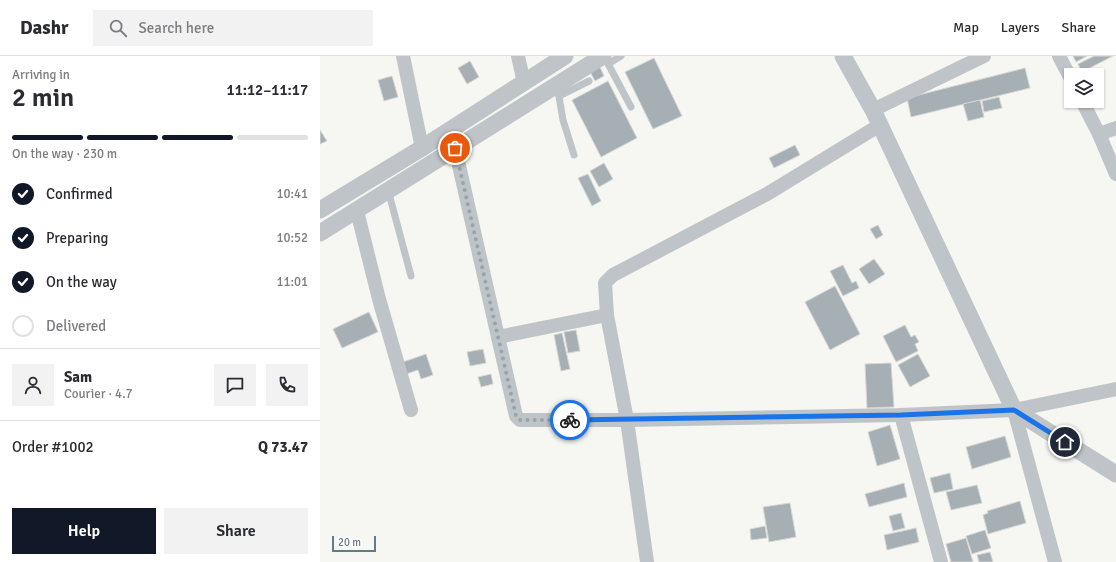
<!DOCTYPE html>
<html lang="en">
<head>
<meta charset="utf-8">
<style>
  :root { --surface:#fff; --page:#f2f2f3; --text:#2b2b33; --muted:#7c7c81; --line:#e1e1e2; --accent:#111827 }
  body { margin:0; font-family:Signika,sans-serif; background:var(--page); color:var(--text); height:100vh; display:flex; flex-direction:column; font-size:15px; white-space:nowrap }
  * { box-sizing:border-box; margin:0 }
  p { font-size:13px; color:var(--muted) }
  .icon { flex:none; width:22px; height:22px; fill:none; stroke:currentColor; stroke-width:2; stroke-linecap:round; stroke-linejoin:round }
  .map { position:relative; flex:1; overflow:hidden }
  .sheet { display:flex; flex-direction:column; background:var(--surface); width:320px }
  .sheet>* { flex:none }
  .buttons { position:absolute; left:744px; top:12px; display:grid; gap:8px }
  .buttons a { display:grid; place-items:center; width:40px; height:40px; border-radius:0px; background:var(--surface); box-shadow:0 1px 3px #0004; font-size:20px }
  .scale { position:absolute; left:12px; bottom:10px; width:44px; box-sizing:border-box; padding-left:4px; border:2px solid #647a84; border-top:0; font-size:11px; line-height:14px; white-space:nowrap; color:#647a84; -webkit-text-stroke:3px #fff; paint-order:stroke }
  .pin { position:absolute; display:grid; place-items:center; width:34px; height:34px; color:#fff; margin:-17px; border:2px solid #fff; border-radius:50%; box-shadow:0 1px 4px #0007 }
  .courier { position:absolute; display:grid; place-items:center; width:40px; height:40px; margin:-20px; border:3px solid #1a73e8; border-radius:50%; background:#fff; color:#222; box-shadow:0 1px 5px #0007 }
  .headline em { font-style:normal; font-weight:600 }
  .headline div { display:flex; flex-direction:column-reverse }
  .headline { display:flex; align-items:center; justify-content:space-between; height:68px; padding:0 12px }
  h1 { font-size:26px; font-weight:600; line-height:30px }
  .bar { display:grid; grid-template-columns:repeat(4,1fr); gap:6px 4px; align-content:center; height:48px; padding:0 12px }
  .bar i { height:5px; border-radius:3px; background:var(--line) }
  .bar .selected { background:var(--accent) }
  .bar p { grid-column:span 4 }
  .line { display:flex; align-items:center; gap:10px; padding:0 12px; border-top:1px solid var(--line) }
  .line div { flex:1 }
  .round { display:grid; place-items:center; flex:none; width:42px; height:42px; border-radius:0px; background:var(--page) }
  ol { padding:0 12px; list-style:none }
  li { display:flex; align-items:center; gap:12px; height:44px }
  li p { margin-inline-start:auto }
  li .icon { padding:4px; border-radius:50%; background:var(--accent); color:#fff; stroke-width:4 }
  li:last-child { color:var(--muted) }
  li i { width:22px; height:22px; border:2px solid var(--line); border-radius:50% }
  .button { display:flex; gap:8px; margin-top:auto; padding:8px 12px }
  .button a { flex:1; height:46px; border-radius:0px; background:var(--accent); color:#fff; font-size:16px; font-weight:600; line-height:46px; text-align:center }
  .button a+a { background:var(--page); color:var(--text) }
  header { display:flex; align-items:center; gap:24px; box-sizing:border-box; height:56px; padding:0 20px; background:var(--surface); border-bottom:1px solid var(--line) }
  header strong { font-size:19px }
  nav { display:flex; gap:22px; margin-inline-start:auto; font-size:14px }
  .search { width:280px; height:36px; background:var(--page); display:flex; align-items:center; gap:10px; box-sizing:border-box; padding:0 14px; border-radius:0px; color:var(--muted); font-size:15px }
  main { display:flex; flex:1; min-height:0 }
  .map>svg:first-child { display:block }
  .building { fill:#a6b0b4; stroke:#d7d7d5 }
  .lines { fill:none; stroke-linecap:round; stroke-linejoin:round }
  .service { stroke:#bec4c7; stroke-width:7 }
  .minor { stroke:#bec4c7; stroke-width:14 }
  .tertiary { stroke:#bec4c7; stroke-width:17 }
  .done { stroke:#97a5aa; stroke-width:4; stroke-dasharray:0 7.2 }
  .route { stroke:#1a73e8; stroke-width:5 }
</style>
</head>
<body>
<header>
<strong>Dashr</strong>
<div class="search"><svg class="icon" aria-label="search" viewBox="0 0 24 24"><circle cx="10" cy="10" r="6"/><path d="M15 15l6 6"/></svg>Search here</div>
<nav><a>Map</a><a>Layers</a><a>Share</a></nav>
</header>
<main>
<section class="sheet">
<div class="headline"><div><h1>2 min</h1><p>Arriving in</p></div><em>11:12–11:17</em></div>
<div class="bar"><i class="selected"></i><i class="selected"></i><i class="selected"></i><i></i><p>On the way · 230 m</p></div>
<ol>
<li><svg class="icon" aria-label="check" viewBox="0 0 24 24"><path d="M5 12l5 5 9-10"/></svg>Confirmed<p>10:41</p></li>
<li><svg class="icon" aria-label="check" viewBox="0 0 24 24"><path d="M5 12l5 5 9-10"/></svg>Preparing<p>10:52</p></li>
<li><svg class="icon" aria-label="check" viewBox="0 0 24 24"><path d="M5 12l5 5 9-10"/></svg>On the way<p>11:01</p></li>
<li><i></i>Delivered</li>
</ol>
<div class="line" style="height:72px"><a class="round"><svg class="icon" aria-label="person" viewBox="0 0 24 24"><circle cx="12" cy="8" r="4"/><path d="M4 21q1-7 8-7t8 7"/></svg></a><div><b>Sam</b><p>Courier · 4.7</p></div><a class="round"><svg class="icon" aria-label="chat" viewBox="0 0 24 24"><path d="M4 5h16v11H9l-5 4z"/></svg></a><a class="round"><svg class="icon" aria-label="phone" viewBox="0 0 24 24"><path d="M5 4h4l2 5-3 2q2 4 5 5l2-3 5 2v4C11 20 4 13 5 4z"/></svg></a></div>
<div class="line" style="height:52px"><div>Order #1002</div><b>Q 73.47</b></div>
<div class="button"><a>Help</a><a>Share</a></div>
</section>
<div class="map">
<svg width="796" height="506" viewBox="0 0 796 506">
  <rect width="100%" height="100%" fill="#f6f6f2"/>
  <!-- building -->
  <g class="building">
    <path d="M753,0h14l-11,6z"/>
    <path d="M774,0h19l-31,16 -4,-8z"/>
    <path d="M334,2l28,58 -29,13 -28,-57z"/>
    <path d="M150,5l9,16 -12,7 -9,-16z"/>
    <path d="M279,9l5,11 -9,5 -6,-11z"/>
    <path d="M705,12l5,20 -119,29 -4,-19z"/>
    <path d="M72,20l6,21 -14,4 -6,-21z"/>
    <path d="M288,25l29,57 -36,19 -29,-57z"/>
    <path d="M679,41l3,11 -18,4 -2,-11z"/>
    <path d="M660,44l4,17 -16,4 -5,-17z"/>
    <path d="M0,74l7,11 -7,3z"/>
    <path d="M475,89l5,10 -26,13 -5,-10z"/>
    <path d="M284,107l9,16 -14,8 -9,-16z"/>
    <path d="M268,118l13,27 -9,5 -14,-28z"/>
    <path d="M558,169l5,10 -7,4 -6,-10z"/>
    <path d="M554,203l11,15 -16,10 -10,-15z"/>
    <path d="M523,209l9,18 4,-2 3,7 -16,8 -13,-25z"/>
    <path d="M515,230l25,48 -30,16 -25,-48z"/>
    <path d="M49,256l9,20 -36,16 -9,-19z"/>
    <path d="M585,269l6,12 4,-2 4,7 -4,2 3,7 -22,11 -13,-26z"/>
    <path d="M256,274l4,21 -12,2 -4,-21z"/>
    <path d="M242,277l8,36 -9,2 -7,-36z"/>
    <path d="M163,293l3,14 -16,3 -3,-14z"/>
    <path d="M106,298l7,21 -12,4 -3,-9 -12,4 -3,-12z"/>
    <path d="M598,298l12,22 -20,11 -12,-22z"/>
    <path d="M571,307l3,44 -27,1 -2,-44z"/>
    <path d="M171,318l2,10 -12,3 -3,-10z"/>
    <path d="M570,369l10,34 -23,7 -9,-34z"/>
    <path d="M685,380l6,21 -39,12 -6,-22z"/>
    <path d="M630,417l3,16 -19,4 -4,-15z"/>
    <path d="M584,427l3,14 -38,10 -4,-13z"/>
    <path d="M657,429l5,18 -31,7 -5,-18z"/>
    <path d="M700,445l6,22 -38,11 -5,-19 5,-2 -1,-2z"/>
    <path d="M470,447l6,34 -27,5 -6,-35z"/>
    <path d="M581,457l4,15 -12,3 -4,-15z"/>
    <path d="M445,470l2,12 -16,2 -1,-11z"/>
    <path d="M596,472l3,14 -32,8 -3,-15z"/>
    <path d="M665,474l6,18 -19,6 -6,-18z"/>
    <path d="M646,482l7,24h-22l-5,-18z"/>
    <path d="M670,496l3,10h-14l-2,-7z"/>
  </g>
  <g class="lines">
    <!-- service -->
    <g class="service">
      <path d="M284,0l27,51"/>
      <path d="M288,8l13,-8"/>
      <path d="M237,29l6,35 11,35"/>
      <path d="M239,40l30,-15"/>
      <path d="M68,134l23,86"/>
    </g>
    <!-- minor -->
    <g class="minor">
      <path d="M83,0l19,92"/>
      <path d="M198,0l6,27"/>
      <path d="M739,0l12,23"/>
      <path d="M762,45l17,33 17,40"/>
      <path d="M553,54l111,-54"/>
      <path d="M779,78l17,-6"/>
      <path d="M135,92l61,268 4,4h107l274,-5 113,-5 102,-21"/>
      <path d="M37,155l22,88 32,111"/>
      <path d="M178,281l109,-22"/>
      <path d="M694,354l41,152"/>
      <path d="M581,359l40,147"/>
      <path d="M327,506l-20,-142 -20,-105 -2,-32 8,-8 154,-81 113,-69"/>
    </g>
    <!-- tertiary -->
    <g class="tertiary">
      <path d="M523,0l30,54 141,300 102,64"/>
      <path d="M0,154l102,-62 143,-92"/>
      <path d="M0,177l283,-177"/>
    </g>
  </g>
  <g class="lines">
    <!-- done -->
    <path class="done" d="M135,92l61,268 4,4h50"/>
    <!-- route -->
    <path class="route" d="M250,364l331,-5 113,-5 51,32"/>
  </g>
</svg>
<div class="buttons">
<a><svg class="icon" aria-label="layers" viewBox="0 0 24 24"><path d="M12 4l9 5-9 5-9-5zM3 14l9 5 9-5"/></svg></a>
</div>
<div class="scale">20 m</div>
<div class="pin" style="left:135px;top:92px;background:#ea580c"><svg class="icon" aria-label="bag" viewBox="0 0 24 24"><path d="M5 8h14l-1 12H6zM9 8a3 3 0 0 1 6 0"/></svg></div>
<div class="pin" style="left:745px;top:386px;background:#1f2937"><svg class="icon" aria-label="home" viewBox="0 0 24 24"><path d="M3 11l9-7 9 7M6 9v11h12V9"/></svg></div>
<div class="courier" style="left:250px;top:364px"><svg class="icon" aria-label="bike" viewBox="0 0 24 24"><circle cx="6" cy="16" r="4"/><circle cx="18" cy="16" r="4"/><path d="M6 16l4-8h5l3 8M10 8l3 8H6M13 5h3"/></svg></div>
</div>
</main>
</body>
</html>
